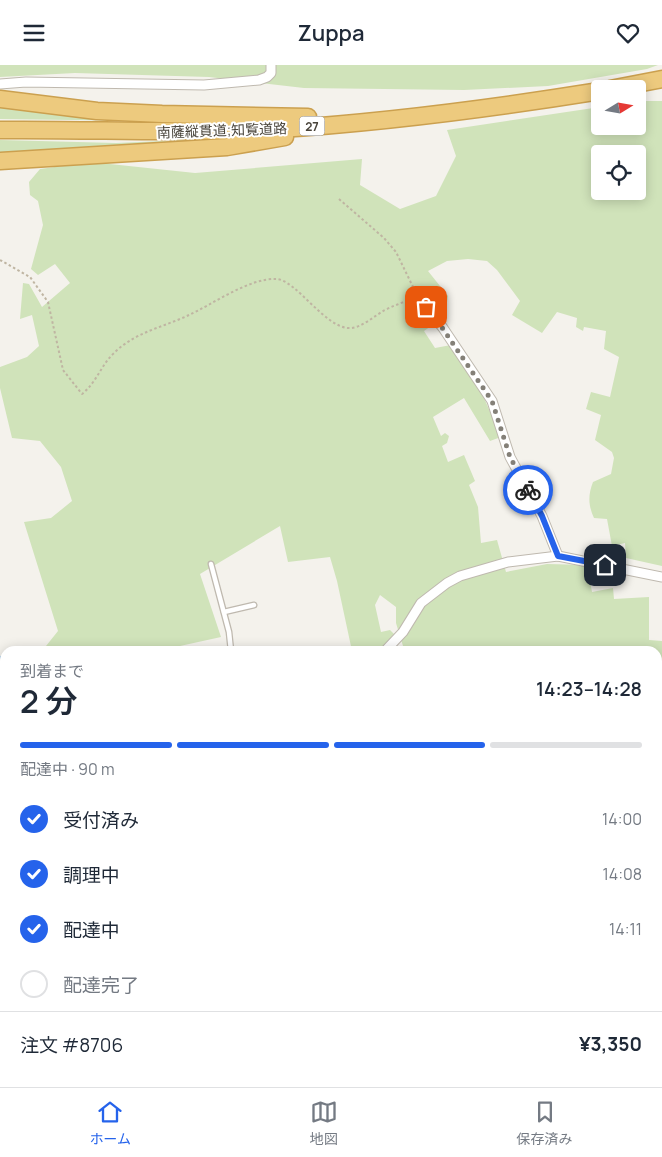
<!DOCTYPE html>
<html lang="ja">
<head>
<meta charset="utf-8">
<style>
  :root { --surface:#fff; --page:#f2f2f3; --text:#1f2937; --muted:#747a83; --line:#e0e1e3; --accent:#2563eb }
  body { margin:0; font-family:Manrope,"Noto Sans JP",sans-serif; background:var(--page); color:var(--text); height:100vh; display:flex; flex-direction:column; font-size:19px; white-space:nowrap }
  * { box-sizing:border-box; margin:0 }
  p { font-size:16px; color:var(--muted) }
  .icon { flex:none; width:28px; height:28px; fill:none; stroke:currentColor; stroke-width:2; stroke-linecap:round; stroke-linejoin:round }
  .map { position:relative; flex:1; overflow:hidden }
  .side { position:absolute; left:0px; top:581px; width:662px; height:441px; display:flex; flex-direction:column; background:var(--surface); border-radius:15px 15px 0 0; box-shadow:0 2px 12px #0003 }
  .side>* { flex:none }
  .needle { width:32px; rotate:79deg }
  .buttons { position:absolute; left:591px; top:15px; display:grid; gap:10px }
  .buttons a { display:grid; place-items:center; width:55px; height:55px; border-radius:5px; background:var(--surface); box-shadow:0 2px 12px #0003; font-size:25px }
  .pin { position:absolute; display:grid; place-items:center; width:42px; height:42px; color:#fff; margin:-21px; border-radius:10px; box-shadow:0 2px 8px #0006 }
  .courier { position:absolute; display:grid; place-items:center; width:50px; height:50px; margin:-25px; border:4px solid #2563eb; border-radius:50%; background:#fff; color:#222; box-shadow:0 1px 6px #0007 }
  .headline em { font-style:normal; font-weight:600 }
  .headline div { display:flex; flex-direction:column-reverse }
  .headline { display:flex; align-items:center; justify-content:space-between; height:85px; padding:0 20px }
  h1 { font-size:32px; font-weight:600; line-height:38px }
  .bar { display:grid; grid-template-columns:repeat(4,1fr); gap:8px 5px; align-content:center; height:60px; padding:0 20px }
  .bar i { height:6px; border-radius:4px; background:var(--line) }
  .bar .active { background:var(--accent) }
  .bar p { grid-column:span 4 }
  .line { display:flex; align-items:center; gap:12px; padding:0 20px; border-top:1px solid var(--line) }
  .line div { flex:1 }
  ol { padding:0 20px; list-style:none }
  li { display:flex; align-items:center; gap:15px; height:55px }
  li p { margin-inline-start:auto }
  li .icon { padding:5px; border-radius:50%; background:var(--accent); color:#fff; stroke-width:4 }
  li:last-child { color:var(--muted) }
  li i { width:28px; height:28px; border:2px solid var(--line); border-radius:50% }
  header { display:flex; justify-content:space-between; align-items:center; height:65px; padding:0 20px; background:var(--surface); font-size:22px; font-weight:600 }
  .menu { display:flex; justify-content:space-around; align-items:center; height:70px; border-top:1px solid var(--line); background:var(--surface); font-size:14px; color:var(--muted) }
  .menu a { display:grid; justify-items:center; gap:2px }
  .menu .active { color:var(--accent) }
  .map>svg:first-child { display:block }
  .green { fill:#d0e3ba; fill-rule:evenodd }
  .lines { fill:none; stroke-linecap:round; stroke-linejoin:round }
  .stream { stroke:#b0d0e9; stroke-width:2.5 }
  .lane-casing { stroke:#bfb9af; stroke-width:7 }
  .street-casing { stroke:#bfb9af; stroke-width:11 }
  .highway-casing { stroke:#cba04f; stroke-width:19 }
  .path { stroke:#bfb5a2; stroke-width:2; stroke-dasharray:2.5 2.5; stroke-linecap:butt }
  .lane { stroke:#fff; stroke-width:4.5 }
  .street { stroke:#fff; stroke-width:9 }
  .highway { stroke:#edca7e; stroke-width:16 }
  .done { stroke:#848078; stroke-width:5; stroke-dasharray:0 9 }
  .route { stroke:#2563eb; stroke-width:6 }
  .labels { text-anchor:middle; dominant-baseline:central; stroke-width:4; stroke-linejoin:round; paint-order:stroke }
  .shield { fill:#fff; stroke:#7f7b75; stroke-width:1 }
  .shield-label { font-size:12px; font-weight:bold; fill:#48433a }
  .street-label { font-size:14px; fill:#48433a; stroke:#fff }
</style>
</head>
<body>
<header><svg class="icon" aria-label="menu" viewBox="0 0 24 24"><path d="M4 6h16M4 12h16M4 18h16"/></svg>Zuppa<svg class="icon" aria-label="heart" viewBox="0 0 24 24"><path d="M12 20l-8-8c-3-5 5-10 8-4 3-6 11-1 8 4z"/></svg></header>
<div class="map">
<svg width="662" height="1022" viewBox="0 0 662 1022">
  <rect width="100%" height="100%" fill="#f4f2ec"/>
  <!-- green -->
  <g class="green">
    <path d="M0,0h658l-11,4 -99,17 -84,4 -160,-2 -95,-11 -134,-4 -75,4z"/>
    <path d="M638,36h24v465l-36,-8 -1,-15 -13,3 -5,-27 -13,-1c-6,-13 -6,-23 -1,-36l18,-8 3,-16 -2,-6 -17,-12 6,-25 -15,-6 5,-17 19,5 9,-40 -15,-8 2,-18 -22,-4 -1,4 -7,-4 1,-9 -20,-6 -15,21 -30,-18 8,-14 -23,-31 -10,-9 -19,-2 -21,2 -19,10 20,25 -1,6 -6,7h-7l-15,-16 -5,2 20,29 -10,7 11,17 16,-3 30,46 20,46 -11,4 -26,-43 -31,19 8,19 4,-3 4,3 -2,7 -5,3 6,16 16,-7 11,26 -6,4 9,22 3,36 16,-3 9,32 41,-8 40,1 5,27 21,-4 1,11 35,-2v43l13,1v446h-258l1,-4h253v-432h-258l3,-5 -7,-23v-16l-16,-12 -5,10 6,27 9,-2 4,4 -15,17h-27l-15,-70 -7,-24 -42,5 -8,-36 -80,48 21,63 -41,9 1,5h-95l-7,-4 -5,4h-32l16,-20 -34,-109 27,-4 21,-17 -11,-34 -21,-26 -28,-3 -12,-50v-21l27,-10 12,-11 -7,-31 -12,4 3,-36 6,1 13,23 28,-24 -15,-19 -17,11 -7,-6 12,-44 -5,-24 -8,-6 -1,-13 11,-13 51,-7 104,11 167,-14 -2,26 40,24 36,-13 20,-40 -9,-26 153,-23v19h38zM600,89h38v37h-38z"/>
    <path d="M0,37l221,20 -221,-3z"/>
    <path d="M233,73l16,2 -249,13v-13l116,3z"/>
    <path d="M5,774v61l-5,-4v-41z"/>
    <path d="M56,1018h74v4h-72z"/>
  </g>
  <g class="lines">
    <!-- stream -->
    <path class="stream" d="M0,592l5,4"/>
    <defs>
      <g id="lane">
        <path d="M211,499l18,68 2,19"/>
        <path d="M224,547l30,-7"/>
      </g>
      <g id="street">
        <path d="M0,19l26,-2 178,3 55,-5 8,-3 4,-4v-8"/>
        <path d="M418,231l25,32 49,73 18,56 32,59 16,40"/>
        <path d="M385,586l18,-19 18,-29 26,-20 13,-7 48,-14 50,-6 104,21"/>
        <path d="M0,671l5,3"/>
        <path d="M658,1014l4,4"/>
        <path d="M242,1018l4,4"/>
        <path d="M398,1022l2,-4"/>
      </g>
      <g id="highway">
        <path d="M610,24l52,-10"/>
        <path d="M0,34l97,12 65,3 146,3"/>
        <path d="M0,65c93,-1 187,4 280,-1 107,-7 214,-21 320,-38"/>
        <path d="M0,96l227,-14 58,-10"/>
      </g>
    </defs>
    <!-- lane casing -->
    <use href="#lane" class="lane-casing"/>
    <!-- street casing -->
    <use href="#street" class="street-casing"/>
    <!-- highway casing -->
    <use href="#highway" class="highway-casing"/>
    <!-- path -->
    <g class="path">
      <path d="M339,134l45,39 12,14 18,37"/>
      <path d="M0,195l30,17 18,25 15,68 19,24c15,-12 19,-29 32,-41 21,-21 50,-26 75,-38 24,-11 60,-37 87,-36 20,0 50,51 75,49 12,-1 23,-12 34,-18 8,-4 16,-7 24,-10"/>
      <path d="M658,819h4"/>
      <path d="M0,850l5,4"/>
      <path d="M0,939l5,4"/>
      <path d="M51,1018l1,4"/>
    </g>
    <!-- lane -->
    <use href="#lane" class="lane"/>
    <!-- street -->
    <use href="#street" class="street"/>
    <!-- highway -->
    <use href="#highway" class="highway"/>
  </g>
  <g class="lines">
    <!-- done -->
    <path class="done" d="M426,242l17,22 49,72 18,56 18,33"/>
    <!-- route -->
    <path class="route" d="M528,425l14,26 16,40 47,9"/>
  </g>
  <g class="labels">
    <!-- shield labels -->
    <rect class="shield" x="299.5" y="51.5" width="25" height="19" rx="4"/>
    <g class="shield-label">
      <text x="312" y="61">27</text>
    </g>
    <!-- street labels -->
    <g class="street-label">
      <text transform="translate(222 65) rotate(-2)">南薩縦貫道;知覧道路</text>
    </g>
  </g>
</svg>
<div class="buttons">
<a><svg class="needle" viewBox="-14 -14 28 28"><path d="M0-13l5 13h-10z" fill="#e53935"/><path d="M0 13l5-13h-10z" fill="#747a83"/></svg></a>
<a><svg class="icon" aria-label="locate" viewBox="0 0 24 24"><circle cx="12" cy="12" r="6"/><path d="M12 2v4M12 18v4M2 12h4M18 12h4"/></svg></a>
</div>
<div class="pin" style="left:426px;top:242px;background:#ea580c"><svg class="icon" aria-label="bag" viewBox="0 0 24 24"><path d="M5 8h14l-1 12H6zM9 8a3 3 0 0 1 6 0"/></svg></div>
<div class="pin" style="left:605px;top:500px;background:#1f2937"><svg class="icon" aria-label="home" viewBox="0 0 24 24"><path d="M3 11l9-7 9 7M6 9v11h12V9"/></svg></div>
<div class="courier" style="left:528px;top:425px"><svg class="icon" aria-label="bike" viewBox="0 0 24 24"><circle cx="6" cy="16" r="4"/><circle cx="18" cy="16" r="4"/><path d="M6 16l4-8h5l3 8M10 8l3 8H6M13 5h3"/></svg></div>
<section class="side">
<div class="headline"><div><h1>2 分</h1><p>到着まで</p></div><em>14:23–14:28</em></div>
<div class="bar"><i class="active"></i><i class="active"></i><i class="active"></i><i></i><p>配達中 · 90 m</p></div>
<ol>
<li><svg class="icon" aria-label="check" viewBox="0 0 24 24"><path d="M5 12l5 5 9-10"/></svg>受付済み<p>14:00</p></li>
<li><svg class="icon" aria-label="check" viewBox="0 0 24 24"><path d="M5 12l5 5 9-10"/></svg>調理中<p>14:08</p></li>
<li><svg class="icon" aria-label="check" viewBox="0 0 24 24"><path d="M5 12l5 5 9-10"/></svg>配達中<p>14:11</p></li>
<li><i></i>配達完了</li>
</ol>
<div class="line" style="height:65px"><div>注文 #8706</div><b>¥3,350</b></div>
</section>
</div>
<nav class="menu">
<a class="active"><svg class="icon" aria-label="home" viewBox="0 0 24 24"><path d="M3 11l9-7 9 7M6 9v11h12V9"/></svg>ホーム</a>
<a><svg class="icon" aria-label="map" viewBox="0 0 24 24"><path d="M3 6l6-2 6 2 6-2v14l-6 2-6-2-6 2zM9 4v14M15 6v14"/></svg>地図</a>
<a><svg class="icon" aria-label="saved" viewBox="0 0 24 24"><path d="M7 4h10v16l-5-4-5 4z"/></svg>保存済み</a>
</nav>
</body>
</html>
